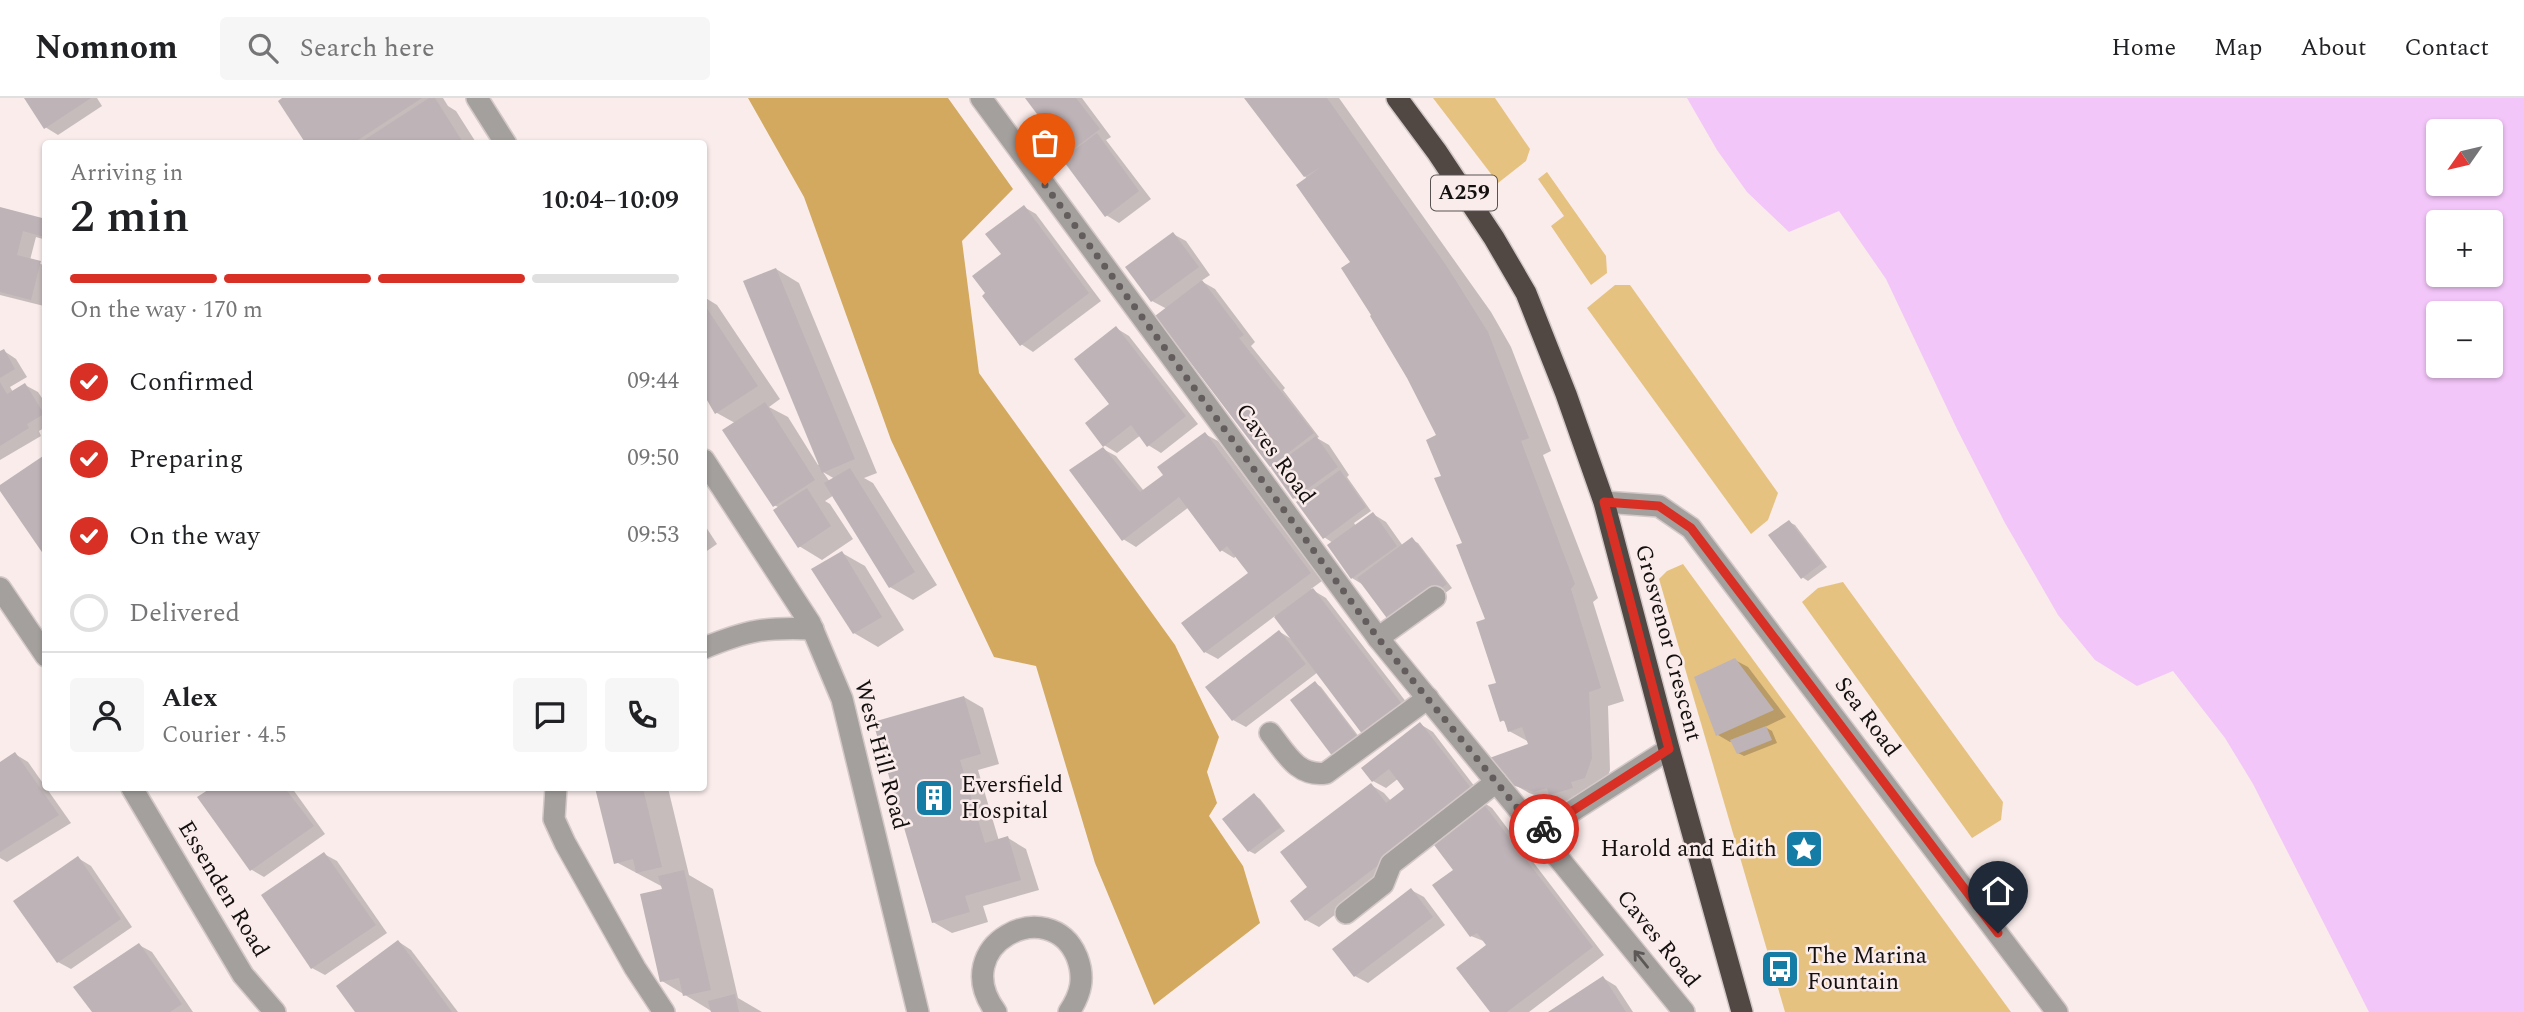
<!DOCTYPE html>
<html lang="en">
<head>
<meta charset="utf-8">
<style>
  :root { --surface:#fff; --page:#f6f6f6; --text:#202124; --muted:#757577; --line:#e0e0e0; --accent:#d93025 }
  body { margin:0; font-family:Spectral,serif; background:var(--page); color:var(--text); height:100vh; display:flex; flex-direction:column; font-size:26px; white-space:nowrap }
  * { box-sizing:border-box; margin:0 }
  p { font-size:23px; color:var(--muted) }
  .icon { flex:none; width:38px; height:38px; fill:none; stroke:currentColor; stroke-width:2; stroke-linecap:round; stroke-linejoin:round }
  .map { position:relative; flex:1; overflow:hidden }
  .sheet { position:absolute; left:42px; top:42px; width:665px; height:651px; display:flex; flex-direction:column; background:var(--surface); border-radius:7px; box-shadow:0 2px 5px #0004 }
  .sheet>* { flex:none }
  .needle { width:46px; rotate:236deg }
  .tools { position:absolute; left:2426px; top:21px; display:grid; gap:14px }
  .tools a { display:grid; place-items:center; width:77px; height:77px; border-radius:7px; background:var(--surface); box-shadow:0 2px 5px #0004; font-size:35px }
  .pin { position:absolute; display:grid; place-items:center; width:60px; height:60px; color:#fff; margin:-72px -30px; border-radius:50% 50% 50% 0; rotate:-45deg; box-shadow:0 0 7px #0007 }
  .pin .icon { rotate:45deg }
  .courier { position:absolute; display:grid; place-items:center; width:70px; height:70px; margin:-35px; border:5px solid #d93025; border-radius:50%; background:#fff; color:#222; box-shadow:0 2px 9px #0007 }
  .summary em { font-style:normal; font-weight:600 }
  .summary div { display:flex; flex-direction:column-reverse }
  .summary { display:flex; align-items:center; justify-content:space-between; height:119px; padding:0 28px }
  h1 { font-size:46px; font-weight:600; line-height:52px }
  .bar { display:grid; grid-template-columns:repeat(4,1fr); gap:10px 7px; align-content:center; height:84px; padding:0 28px }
  .bar i { height:9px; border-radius:5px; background:var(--line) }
  .bar .on { background:var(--accent) }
  .bar p { grid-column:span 4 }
  .line { display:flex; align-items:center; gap:18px; padding:0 28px; border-top:2px solid var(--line) }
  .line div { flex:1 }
  .round { display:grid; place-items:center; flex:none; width:74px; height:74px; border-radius:7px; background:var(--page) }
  ol { padding:0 28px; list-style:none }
  li { display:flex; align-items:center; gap:21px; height:77px }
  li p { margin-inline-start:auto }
  li .icon { padding:7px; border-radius:50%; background:var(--accent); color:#fff; stroke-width:4 }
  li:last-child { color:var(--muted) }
  li i { width:38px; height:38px; border:4px solid var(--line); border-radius:50% }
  header { display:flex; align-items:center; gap:42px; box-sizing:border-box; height:98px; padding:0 35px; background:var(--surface); border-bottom:2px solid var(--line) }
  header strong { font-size:33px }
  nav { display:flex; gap:38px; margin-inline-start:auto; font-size:24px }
  .search { width:490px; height:63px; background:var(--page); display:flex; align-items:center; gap:18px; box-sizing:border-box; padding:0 24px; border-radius:7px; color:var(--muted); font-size:26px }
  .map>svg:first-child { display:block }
  .green { fill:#e6c281 }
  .forest { fill:#d2a95f }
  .water { fill:#f3c6f9; fill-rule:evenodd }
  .shadow { fill:#0003; fill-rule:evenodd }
  .building { fill:#beb3b7 }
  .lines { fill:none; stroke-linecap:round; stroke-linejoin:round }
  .minor-casing { stroke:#d4c9c8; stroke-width:24 }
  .highway-casing { stroke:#d4c9c8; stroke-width:24 }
  .minor { stroke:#a4a09e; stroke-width:21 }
  .highway { stroke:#514844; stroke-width:21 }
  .oneway { stroke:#5c5857 }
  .done { stroke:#645d5d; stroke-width:7; stroke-dasharray:0 12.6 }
  .route { stroke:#d93025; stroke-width:9 }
  .labels { text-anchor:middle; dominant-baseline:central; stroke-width:5; stroke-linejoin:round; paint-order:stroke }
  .shield { fill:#f9eceb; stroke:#595252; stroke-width:2 }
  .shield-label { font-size:21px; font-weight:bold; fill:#141010 }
  .street-label { font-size:23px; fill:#141010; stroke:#f9eceb }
  .poi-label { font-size:23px; fill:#141010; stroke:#f9eceb; text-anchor:start }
</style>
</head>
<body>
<header>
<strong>Nomnom</strong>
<div class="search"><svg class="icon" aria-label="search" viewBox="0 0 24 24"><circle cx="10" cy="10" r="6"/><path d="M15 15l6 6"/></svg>Search here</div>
<nav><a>Home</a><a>Map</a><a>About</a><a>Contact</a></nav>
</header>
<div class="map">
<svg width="2524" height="914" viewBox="0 0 2524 914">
  <rect width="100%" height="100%" fill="#f9eceb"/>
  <!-- green -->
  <g class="green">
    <path d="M1433,0h62l35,51 -4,12 -28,22z"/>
    <path d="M1547,74l59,84 1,17 -16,12 -40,-59 13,-10 -26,-37z"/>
    <path d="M1615,187h15l148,208 -10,27 -17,14 -164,-226z"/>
    <path d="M1683,466l328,448h-226l-126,-433 8,-8z"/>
    <path d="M1843,484l160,220 -2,18 -29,18 -170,-236 16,-14z"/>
  </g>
  <!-- forest -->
  <path class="forest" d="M748,0h200l65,91 -51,52 17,132 196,272 44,92 -12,35 10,31 -8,13 34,50 17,57 -106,82 -59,-142 -59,-197 -42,-9 -103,-217 -87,-243z"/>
  <!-- water -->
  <path class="water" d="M1687,0h837v914h-155l-116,-228 -28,-46 -52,-67 -36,15 -42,-26 -37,-45 -53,-92 -48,-94 -71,-150 -47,-68 -50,21 -42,-40 -30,-42zM2438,33h52v53h-52zM2438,124h52v53h-52zM2438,215h52v53h-52z"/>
  <!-- shadow -->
  <g class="shadow">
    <path d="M26,0h71l5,8 -44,29 -13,-8z"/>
    <path d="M286,0h157l5,8 8,5 21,33h-169z"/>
    <path d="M1027,0h55l29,39 -5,3 45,59 -32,24 -13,-8 -35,-61z"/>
    <path d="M1248,0h91l152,214 20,35 40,104 -8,4 55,143 -5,4 31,99 -16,5 2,64 -6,18 -35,17 -9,-5 -6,2 -25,-9 -19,-11 20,-36 -1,-4 -20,-11 -2,-8 -5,-3 -15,-100 -43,-143 -5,-41 -86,-174 -46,-83z"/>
    <path d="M1024,109l12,7 65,87 -68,51 -12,-8 -18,-89z"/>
    <path d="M0,111l46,12v19l-10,-3 -6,23 16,6 -2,40 -44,-11z"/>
    <path d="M1173,136l13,7 24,34 -9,6 14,8 40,53 -4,4 34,42 -2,2 36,47 -2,1 12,7 20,30 -2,2 24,34 -17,12 2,3 17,-12 13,8 17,24 9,-6 6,3 34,45 -53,39 -34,-41 -13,-8 -19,-35 -9,-6 -24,-36 -6,-3 -24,-32 -103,-157 -15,-8z"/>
    <path d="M776,171l23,14 78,190 -13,5 9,5 64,102 -24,15 -23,-13 -56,-92 -9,6 5,3 23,35 -31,21 -23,-14 -19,-38 -6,-3 -39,-82 -18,-10 -13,-21v-95l13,8 63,94 -11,8 19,10 30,48 2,-1zM823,374l12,7 -5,3z"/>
    <path d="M1116,230l13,8 69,88 -37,29 -13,-8 -7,-10 -24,18 -13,-8 8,-40z"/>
    <path d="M4,253l12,8 11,18 -17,10 3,5 12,-7 13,7 8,12v23l-7,4 2,5 -41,24v-107z"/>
    <path d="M1205,336l13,7 104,140 -11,8 15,9 91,118 -99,-44 -72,55 -13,-7 47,-88 13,8 -18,-24 -57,43 -13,-7 45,-79 -13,-18 -3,3 -13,-8 -32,-43 -53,40 -13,-8 -20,-90 13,7 28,35 21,-15z"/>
    <path d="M1789,424l6,3 32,42 -19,14 -6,-4z"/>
    <path d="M704,426l13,20 -13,9z"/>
    <path d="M842,455l23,13 39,64 -26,17 -24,-14 -40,-63z"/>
    <path d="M1735,562l13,7 38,50 -21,10 7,4 5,12 -33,13 -6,-3 -5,-12 -3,1 -12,-7z"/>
    <path d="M1315,585l6,4 42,55 -71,-41z"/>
    <path d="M964,599l19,11 16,56 -21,6 21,71 9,-3 18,11 13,41 -56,16 5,16 -36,11 -19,-11z"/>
    <path d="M1420,626l13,8 52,68 -2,2 9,6 112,147 -75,57h-37l-4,-66 -2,-4 -15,-6 -16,-66 -23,-30 -113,87 -13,-7 4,-32 61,-103 13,8 7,8 16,-12 -8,-11 -13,10 -13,-7 -10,-13z"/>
    <path d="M15,656l13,8 43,61 -64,39 -7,-4v-94z"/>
    <path d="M214,690h78l33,46 -61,43 -12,-7 -52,-72z"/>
    <path d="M597,690h71l21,87 24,14 25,109 24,14h-49l-51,-31 1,-94 -47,-25z"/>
    <path d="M1254,697l6,4 25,32 -30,23 -6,-3z"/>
    <path d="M324,756l13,7 50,72 -62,42 -13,-7z"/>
    <path d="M78,760l13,8 41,61 -61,42 -13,-7z"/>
    <path d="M1411,792l13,7 21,28 -77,58 -13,-7 -21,-27z"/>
    <path d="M399,844l12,8 47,62h-101z"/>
    <path d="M139,847l13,7 41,60h-100z"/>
    <path d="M1603,880l13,8 17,26h-82z"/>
  </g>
  <!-- building -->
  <g class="building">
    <path d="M24,0h67l-47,31z"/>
    <path d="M282,0h140l-70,46h-46l-28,-43z"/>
    <path d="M429,0h6l29,46h-106z"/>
    <path d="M1025,0h51l24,31 -33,25z"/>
    <path d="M1244,0h83l119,167 42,67 41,106 -8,3 54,143 -4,5 30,99 -12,4 3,66 -7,20 -14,4 2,6 -24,7 -2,-7 -13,4 -25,-8 -25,-24 44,-16 -6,-17 -14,5 -4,-12 -4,2 -12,-37 8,-2 -20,-61 9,-3 -29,-74 6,-2 -28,-65 7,-2 -15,-36 10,-5 -29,-57 -37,-62 1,-1 -30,-47 9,-6 -54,-77 25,-18 -17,10z"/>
    <path d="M1097,35l42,58 -34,26 -43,-58z"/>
    <path d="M1024,107l65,88 -69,53 -38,-50 3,-3 -13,-17 29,-22 -16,-20z"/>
    <path d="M0,109l46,12 -2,18 -21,-6 -6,24 24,6 -10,39 -31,-8z"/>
    <path d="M1173,134l26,35 -48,35 -26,-35z"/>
    <path d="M776,170l79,191 -33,14 -79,-192z"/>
    <path d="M1202,182l42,55 -5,3 75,95 -44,34 -115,-151z"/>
    <path d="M704,206l54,82 -43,28 -11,-19z"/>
    <path d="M1116,228l70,90 -39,31 -16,-22 -28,22 -18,-24 24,-19 -35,-45z"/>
    <path d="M4,251l11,20 -15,9v-27z"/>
    <path d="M0,284l7,12 18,-11 19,31 -17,10 2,4 -29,18z"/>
    <path d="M765,304l50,78 -42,27 -51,-77z"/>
    <path d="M1205,334l106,141 -107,80 -23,-30 67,-50 -21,-27 -7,6 -41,-55 -57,44 -53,-71 34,-23 37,45 23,-17 -6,-8z"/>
    <path d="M1316,338l22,31 -45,32 -22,-31z"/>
    <path d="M46,356v104l-46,-67v-6z"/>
    <path d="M850,370l65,104 -26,16 -65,-105z"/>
    <path d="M1340,372l26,37 -43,32 -27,-37z"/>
    <path d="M807,390l24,38 -33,22 -25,-38z"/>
    <path d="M1373,414l24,34 -46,33 -24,-34z"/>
    <path d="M1789,422l33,43 -21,16 -33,-44z"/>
    <path d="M1412,439l35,47 -55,41 -35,-47z"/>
    <path d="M842,453l40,66 -29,17 -42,-65z"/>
    <path d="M1313,490l92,120 -39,31 -92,-122z"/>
    <path d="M1279,532l27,34 -74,57 -27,-34z"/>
    <path d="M1735,560l39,52 -58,26 -22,-59z"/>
    <path d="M1315,583l43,57 -25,19 -43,-57z"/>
    <path d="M964,598l17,58 -21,6 25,83 23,-7 13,44 -56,16 5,16 -38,11 -59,-201z"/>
    <path d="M1420,624l54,70 -169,129 -15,-20 17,-14 -27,-35 91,-69 15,20 18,-14 -15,-20 -17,13 -11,-14z"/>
    <path d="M1766,628l6,14 -35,14 -7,-14z"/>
    <path d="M15,654l44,63 -59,37v-90z"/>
    <path d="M211,690h74l29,38 -64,45 -53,-74z"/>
    <path d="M595,690h48l19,79 -26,6 -3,-14 -19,5z"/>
    <path d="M1254,695l27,34 -33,25 -26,-33z"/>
    <path d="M1479,700l114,149 -86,65h-17l-34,-44 30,-23 -9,-12 -7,4 -38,-52 21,-15 -25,-33z"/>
    <path d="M324,754l52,73 -65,44 -50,-74z"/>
    <path d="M78,758l43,63 -64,44 -44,-62z"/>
    <path d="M684,772l27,120 -28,6 -4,-18 -19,4 -20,-88 22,-5 -4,-13z"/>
    <path d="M1411,790l22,29 -79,60 -22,-28z"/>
    <path d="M398,842l26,34 28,38h-97l-19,-26z"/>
    <path d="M139,845l43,61 -12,8h-78l-19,-25z"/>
    <path d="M1603,878l23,36h-78z"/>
    <path d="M735,896l4,18h-28l-3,-11z"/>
  </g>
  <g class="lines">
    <defs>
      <g id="minor">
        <path d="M477,0l29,46"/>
        <path d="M981,0l397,540 160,195"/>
        <path d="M704,362l106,163 32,76 76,313"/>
        <path d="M1604,404l55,4 32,22 366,484"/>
        <path d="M0,490l46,68"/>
        <path d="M1378,540l57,-41"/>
        <path d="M704,550c44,-18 61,-21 109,-19"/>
        <path d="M1270,635c16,20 27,44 56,40l102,-75"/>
        <path d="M1669,651l-131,84 146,179"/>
        <path d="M132,690l111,187 32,37"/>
        <path d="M556,690l-2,31 11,24 70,125 29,44"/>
        <path d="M1346,815l37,-29 8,-20 105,-82"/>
        <path d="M996,914c-50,-67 54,-120 81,-55 8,21 4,37 -8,55"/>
      </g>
      <path id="highway" d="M1397,0l40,54 57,86 32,55 40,101 38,108 65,247 73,263"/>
    </defs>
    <!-- minor casing -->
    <use href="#minor" class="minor-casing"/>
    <!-- highway casing -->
    <use href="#highway" class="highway-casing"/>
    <!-- minor -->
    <use href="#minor" class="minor"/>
    <!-- highway -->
    <use href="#highway" class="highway"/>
  </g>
  <!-- one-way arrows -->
  <defs><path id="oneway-shaft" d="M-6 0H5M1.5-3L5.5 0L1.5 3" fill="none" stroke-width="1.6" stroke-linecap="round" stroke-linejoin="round" transform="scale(1.75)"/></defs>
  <use class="oneway" href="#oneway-shaft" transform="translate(1641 861) rotate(-129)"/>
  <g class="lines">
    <!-- done -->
    <path class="done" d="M1045,87l333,453 160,195 6,-4"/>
    <!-- route -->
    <path class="route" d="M1544,731l125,-80 -65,-247 55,4 32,22 307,405"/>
  </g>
  <!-- icons -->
  <defs>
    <symbol id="building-square" viewBox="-11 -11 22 22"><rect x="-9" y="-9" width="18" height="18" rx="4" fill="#157ca6" stroke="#f9eceb"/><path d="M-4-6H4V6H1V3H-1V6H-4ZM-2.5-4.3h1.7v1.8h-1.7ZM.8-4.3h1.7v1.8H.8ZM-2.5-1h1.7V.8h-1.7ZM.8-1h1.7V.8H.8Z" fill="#fff"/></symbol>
    <symbol id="sight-square" viewBox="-11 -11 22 22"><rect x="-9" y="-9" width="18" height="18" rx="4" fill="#157ca6" stroke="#f9eceb"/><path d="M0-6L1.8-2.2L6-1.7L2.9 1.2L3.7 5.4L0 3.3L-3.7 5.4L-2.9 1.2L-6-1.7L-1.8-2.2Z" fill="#fff"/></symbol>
    <symbol id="bus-square" viewBox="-11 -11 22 22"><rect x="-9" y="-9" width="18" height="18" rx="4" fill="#157ca6" stroke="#f9eceb"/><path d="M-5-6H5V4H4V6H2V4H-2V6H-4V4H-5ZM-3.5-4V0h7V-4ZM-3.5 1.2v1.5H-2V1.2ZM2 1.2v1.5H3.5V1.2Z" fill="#fff"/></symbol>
  </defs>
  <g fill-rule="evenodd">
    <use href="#building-square" x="912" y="678" width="44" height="44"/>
    <use href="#sight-square" x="1782" y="729" width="44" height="44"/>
    <use href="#bus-square" x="1758" y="849" width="44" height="44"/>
  </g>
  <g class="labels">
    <!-- shield labels -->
    <rect class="shield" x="1431" y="77.5" width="66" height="35" rx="5"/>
    <g class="shield-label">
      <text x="1464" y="95">A259</text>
    </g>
    <!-- street labels -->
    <g class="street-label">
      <text transform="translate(1275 356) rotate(54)">Caves Road</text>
      <text transform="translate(1668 545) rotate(75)">Grosvenor Crescent</text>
      <text transform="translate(1867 619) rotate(53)">Sea Road</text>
      <text transform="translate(881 657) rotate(75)">West Hill Road</text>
      <text transform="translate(223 791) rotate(59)">Essenden Road</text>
      <text transform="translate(1658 841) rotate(51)">Caves Road</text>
    </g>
    <!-- poi labels -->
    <g class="poi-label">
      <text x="961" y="687">Eversfield<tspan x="961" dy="26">Hospital</tspan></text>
      <text x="1777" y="751" text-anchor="end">Harold and Edith</text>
      <text x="1807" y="858">The Marina<tspan x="1807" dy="26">Fountain</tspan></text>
    </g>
  </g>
</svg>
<div class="tools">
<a><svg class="needle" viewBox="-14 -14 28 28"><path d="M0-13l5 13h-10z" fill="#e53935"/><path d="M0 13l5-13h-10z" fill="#757577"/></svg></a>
<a>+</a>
<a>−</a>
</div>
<div class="pin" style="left:1045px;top:87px;background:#ea580c"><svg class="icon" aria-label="bag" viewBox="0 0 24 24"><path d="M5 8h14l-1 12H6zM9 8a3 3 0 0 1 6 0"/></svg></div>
<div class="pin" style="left:1998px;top:835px;background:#1f2937"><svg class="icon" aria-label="home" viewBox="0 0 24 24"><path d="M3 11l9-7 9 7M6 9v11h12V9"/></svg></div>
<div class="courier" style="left:1544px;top:731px"><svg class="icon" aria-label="bike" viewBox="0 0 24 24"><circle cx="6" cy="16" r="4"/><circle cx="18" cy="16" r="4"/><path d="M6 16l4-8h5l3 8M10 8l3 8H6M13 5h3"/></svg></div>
<section class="sheet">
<div class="summary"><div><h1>2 min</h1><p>Arriving in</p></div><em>10:04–10:09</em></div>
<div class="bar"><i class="on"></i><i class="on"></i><i class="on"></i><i></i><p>On the way · 170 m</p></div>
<ol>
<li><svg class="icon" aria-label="check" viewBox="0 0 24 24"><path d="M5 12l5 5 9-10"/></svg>Confirmed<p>09:44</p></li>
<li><svg class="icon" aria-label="check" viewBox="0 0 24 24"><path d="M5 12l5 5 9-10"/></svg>Preparing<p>09:50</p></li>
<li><svg class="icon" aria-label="check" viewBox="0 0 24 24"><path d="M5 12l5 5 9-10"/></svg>On the way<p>09:53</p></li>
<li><i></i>Delivered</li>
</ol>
<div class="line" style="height:126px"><a class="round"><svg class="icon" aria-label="person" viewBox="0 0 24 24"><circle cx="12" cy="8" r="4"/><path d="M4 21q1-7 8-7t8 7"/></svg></a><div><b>Alex</b><p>Courier · 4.5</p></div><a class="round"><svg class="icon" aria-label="chat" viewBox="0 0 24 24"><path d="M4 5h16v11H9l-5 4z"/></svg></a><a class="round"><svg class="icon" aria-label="phone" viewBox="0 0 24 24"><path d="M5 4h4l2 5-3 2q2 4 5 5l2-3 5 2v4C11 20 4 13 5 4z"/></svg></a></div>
</section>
</div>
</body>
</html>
